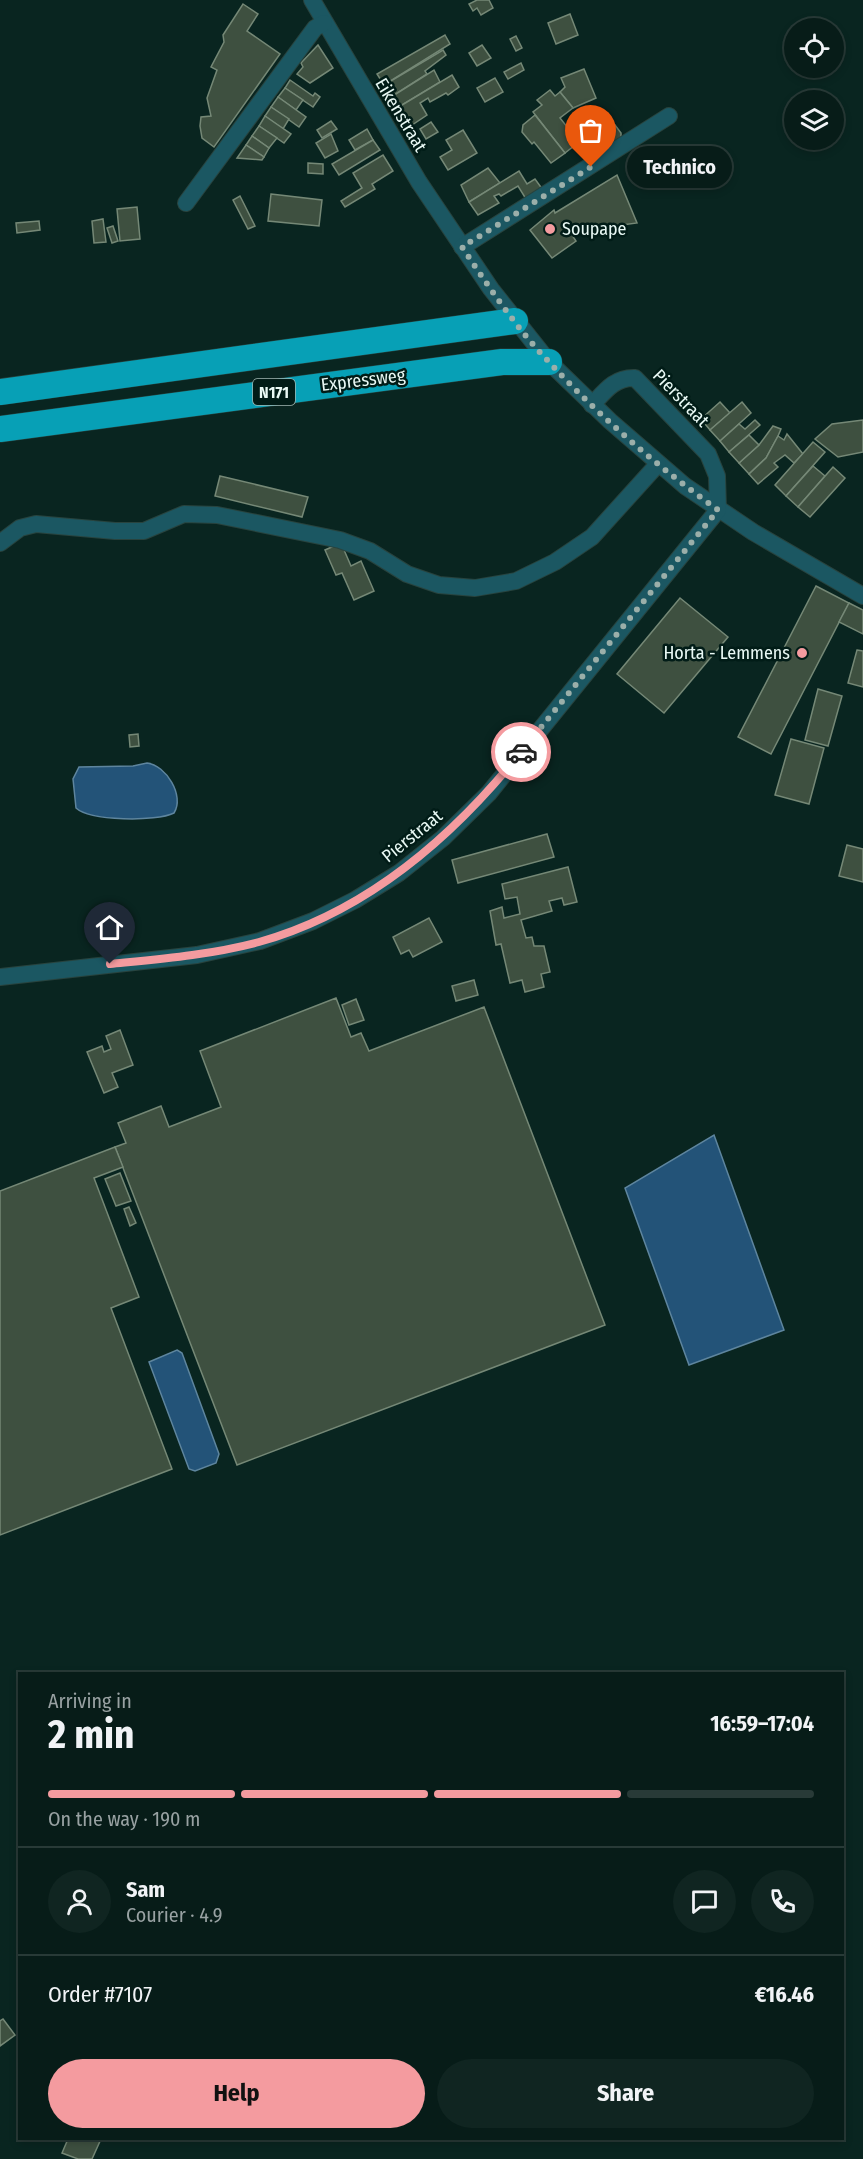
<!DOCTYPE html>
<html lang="en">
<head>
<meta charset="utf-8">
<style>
  :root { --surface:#071c18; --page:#102521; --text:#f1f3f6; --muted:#98a1a2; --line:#283a37; --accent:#f49b9f }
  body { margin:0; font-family:"Fira Sans Condensed",sans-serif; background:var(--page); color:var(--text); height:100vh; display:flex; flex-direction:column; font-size:22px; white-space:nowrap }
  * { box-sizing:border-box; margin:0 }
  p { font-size:20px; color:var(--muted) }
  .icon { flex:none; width:33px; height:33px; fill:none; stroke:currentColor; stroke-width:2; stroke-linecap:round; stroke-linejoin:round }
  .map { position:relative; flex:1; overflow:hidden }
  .side { position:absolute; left:18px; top:1672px; width:826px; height:468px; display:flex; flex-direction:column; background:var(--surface); border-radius:0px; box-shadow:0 3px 9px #0003,0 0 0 2px var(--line) }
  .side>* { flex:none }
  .fabs { position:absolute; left:784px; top:18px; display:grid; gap:12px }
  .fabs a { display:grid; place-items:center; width:60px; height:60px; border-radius:50%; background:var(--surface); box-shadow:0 3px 9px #0003,0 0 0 2px var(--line); font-size:30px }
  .pin { position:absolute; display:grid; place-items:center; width:51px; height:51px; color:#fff; margin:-62px -26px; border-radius:50% 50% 50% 0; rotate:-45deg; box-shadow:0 0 6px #0007 }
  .pin .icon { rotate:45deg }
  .courier { position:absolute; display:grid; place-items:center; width:60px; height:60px; margin:-30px; border:4px solid #f49b9f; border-radius:50%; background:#fff; color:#222; box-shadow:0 2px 8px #0007 }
  .bubble { position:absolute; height:42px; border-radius:21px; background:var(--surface); box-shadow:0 3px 9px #0003,0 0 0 2px var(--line); font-size:20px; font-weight:700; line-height:42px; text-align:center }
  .summary em { font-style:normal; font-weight:700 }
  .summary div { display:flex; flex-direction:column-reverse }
  .summary { display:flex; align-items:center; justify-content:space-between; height:102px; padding:0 30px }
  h1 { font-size:39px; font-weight:700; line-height:45px }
  .bar { display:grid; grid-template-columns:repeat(4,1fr); gap:9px 6px; align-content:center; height:72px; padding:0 30px }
  .bar i { height:8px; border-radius:4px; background:var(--line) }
  .bar .current { background:var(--accent) }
  .bar p { grid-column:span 4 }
  .line { display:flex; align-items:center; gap:15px; padding:0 30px; border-top:2px solid var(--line) }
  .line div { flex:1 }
  .round { display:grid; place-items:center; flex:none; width:63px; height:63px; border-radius:32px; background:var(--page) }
  .action { display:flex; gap:12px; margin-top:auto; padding:12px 30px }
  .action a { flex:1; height:69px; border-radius:36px; background:var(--accent); color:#111; font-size:24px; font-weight:700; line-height:69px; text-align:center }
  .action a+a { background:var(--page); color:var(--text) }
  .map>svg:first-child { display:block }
  .water { fill:#235378; stroke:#5e859e; stroke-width:1.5 }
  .building { fill:#3e5040; stroke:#758876; stroke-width:1.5 }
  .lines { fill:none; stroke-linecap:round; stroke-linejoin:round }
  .minor-casing { stroke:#28433e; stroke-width:18 }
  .highway-casing { stroke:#28433e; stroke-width:27 }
  .minor { stroke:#1b5762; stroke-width:16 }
  .highway { stroke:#07a0b6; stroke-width:26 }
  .done { stroke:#9bafaa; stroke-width:6; stroke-dasharray:0 10.8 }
  .route { stroke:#f49b9f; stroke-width:8 }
  .poi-dot { fill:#f49b9f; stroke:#011c17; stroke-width:2 }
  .labels { text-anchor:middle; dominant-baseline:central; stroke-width:5; stroke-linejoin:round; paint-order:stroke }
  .shield { fill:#011c17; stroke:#a3b7b2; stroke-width:1.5 }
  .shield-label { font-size:16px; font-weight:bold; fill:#e9f9f5 }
  .street-label { font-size:18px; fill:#e9f9f5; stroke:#011c17 }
  .poi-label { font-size:18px; fill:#e9f9f5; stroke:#011c17; text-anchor:start }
</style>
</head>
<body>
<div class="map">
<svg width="863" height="2159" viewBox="0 0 863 2159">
  <rect width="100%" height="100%" fill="#092520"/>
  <!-- water -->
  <g class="water">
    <path d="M147,763c19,2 38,33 27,50 -18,9 -84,8 -98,-5l-3,-29 6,-12 54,-1z"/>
    <path d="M714,1135l70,195 -95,35 -64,-177z"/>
    <path d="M177,1350l5,3 37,101 -3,9 -21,8 -6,-2 -40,-107z"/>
  </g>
  <!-- building -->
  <g class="building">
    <path d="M477,0h12l4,8 -12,7 -4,-7 -4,3 -4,-7z"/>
    <path d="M243,4l15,10 -11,17 33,23 -66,93 -12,-9 -2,-12 1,-9 10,-1 -4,-18 10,-28 -6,-3 13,-25 -1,-7z"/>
    <path d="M570,14l8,21 -22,9 -8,-21z"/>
    <path d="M445,35l5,9 -66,41 -7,-11z"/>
    <path d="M516,36l6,12 -6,3 -6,-12z"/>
    <path d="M318,45l15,23 -23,15 -13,-9 6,-7 -2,-4z"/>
    <path d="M482,45l9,13 -14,8 -8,-13z"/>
    <path d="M443,50l3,5 -21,16 2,3 -36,23 -7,-12z"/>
    <path d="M521,63l3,7 -16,9 -4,-7z"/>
    <path d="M584,69l12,29 -23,10 -13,-16 5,-5 -4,-9z"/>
    <path d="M434,70l6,12 -43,26 -6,-11z"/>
    <path d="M452,75l7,12 -11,8 -2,-2 -16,9 -2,-4 -8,5 7,12 -18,12 -12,-19z"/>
    <path d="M495,78l8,14 -18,10 -8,-14z"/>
    <path d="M290,80l23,16 2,-3 5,4 -7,10 -28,-19z"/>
    <path d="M285,88l18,12 -7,10 -18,-13z"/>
    <path d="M550,90l5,6 5,-4 13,16 -13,10 19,24 -14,11 -32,-41 9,-7 -5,-5z"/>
    <path d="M278,97l28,20 -7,10 -28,-20z"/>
    <path d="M271,107l18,12 -6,10 -18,-13z"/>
    <path d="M535,115l30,38 -14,10 -17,-21 -2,2 -10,-12 1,-7z"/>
    <path d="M265,116l26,18 -7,9 -25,-17z"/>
    <path d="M331,121l6,8 -15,9 -5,-8z"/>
    <path d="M431,122l7,10 -12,7 -6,-10z"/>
    <path d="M615,125l6,8v7l-10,8 -11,-13z"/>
    <path d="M259,126l18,12 -8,10 -17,-12z"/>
    <path d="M367,129l6,11 -18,10 -6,-10z"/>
    <path d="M463,130l14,23 -29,17 -8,-13 12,-7 -6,-10z"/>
    <path d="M331,134l7,17 -13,7 -9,-15z"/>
    <path d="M252,136l17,12 -5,9 -18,-12z"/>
    <path d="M373,140l7,10 -41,25 -7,-11z"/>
    <path d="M246,145l18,12 -2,3 -25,-2z"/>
    <path d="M383,155l10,16 -21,13 3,5 -30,18 -4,-6 21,-13 -9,-15z"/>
    <path d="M308,163l15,1v10l-15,-1z"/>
    <path d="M488,168l12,15 -31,19 -8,-17z"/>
    <path d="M519,171l8,13 8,-5 8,11 -17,9 -8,-13 -17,10 -2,-2 -5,2 5,7 -21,12 -9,-13z"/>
    <path d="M617,175l20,48 -67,9 6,9 -24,17 -22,-28 24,-20 1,3z"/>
    <path d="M271,194l51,6 -3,26 -51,-5z"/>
    <path d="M240,196l15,30 -7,3 -15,-29z"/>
    <path d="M137,207l3,32 -20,2 -3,-32z"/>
    <path d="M103,219l3,23 -12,1 -2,-22z"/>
    <path d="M39,221l1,9 -23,3 -1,-10z"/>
    <path d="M113,226l5,15 -6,2 -5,-15z"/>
    <path d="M720,402l10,11 -20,17 -9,-11z"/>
    <path d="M742,402l9,11 -31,28 -10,-11z"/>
    <path d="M755,420l5,5 -31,27 -9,-11 19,-17 6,5z"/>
    <path d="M863,420v32l-25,5 -23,-18 17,-15z"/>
    <path d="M773,426l8,3 -3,7 -12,22 -17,16 -10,-11 20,-18z"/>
    <path d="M787,434l16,20 -9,9 -9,-8 -11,8 4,4 -20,17 -9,-10 17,-16 12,-22 6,4z"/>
    <path d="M749,435l10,10 -20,18 -10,-11z"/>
    <path d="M813,442l12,10 -39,44 -11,-11z"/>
    <path d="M813,466l12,10 -27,31 -12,-11z"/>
    <path d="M833,467l12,11 -35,39 -12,-10z"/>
    <path d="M220,476l88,21 -6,20 -87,-21z"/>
    <path d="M341,543l10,23 10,-5 13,30 -20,9 -12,-27 -6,2 -11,-25z"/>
    <path d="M816,586l33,17 -78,151 -33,-17z"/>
    <path d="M680,598l48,39 -64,76 -47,-39z"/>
    <path d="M849,603l14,7v24l-24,-12z"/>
    <path d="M857,650l6,1v36l-15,-4z"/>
    <path d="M818,689l24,7 -14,50 -23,-6z"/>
    <path d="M138,734l1,12 -9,1 -1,-12z"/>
    <path d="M791,739l33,9 -15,56 -34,-9z"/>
    <path d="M547,834l7,23 -96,26 -6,-23z"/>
    <path d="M847,845l16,4v33l-24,-6z"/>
    <path d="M568,867l9,35 -13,3 -2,-7 -13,3 3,10 -31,9 5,18 6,-1 2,9h10l6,26 -9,2 3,13 -19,5 -3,-12 -12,3 -9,-39 -5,1 -6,-34 12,-4 2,11 16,-4 -3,-17 -12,2 -3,-15z"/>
    <path d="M429,918l13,24 -29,15 -4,-7 -8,4 -8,-17z"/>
    <path d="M474,980l4,15 -22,6 -4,-15z"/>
    <path d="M336,998l15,39 10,-4 8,18 115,-44 121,318 -368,140 -122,-318 11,-4 -8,-20 43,-17 8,21 52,-20 -21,-56z"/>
    <path d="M356,999l8,21 -15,5 -7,-20z"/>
    <path d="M120,1030l13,35 -21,8 6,14 -14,6 -17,-41 15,-6 2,6 7,-3 -5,-13z"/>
    <path d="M115,1147l8,20 -29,11 45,119 -28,11 61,161 -172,66v-344z"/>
    <path d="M120,1173l11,28 -15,5 -11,-27z"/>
    <path d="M129,1207l7,16 -6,3 -6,-17z"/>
    <path d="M3,2019l12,16 -15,11v-25z"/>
    <path d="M68,2139h33l-9,20h-14l-16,-6z"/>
  </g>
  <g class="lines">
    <defs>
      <g id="minor">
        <path d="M312,0l107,182 72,107 58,73 61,59 75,65 68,46 110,64"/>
        <path d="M186,203l129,-175 9,-5"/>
        <path d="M462,247l207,-131"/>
        <path d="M0,543l20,-15 16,-4 79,7h29l40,-17 33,1 123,25 30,11 37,23 32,11 36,3 41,-7 39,-19 37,-25 66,-73"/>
        <path d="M0,977l197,-22 63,-14 53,-20 42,-21 44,-27 44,-35 46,-45 229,-283 -1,-34 -9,-22 -73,-76c-20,-1 -30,13 -43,27"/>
      </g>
      <g id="highway">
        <path d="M0,392l515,-71"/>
        <path d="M0,429l502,-67h47"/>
      </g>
    </defs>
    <!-- minor casing -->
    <use href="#minor" class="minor-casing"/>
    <!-- highway casing -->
    <use href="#highway" class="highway-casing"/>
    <!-- minor -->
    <use href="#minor" class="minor"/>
    <!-- highway -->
    <use href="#highway" class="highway"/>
  </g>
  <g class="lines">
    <!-- done -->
    <path class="done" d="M521,752l197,-242c-60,-43 -118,-93 -168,-147 -34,-35 -61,-76 -88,-116l129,-80"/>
    <!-- route -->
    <path class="route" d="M110,964c50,-5 100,-9 149,-22 107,-30 194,-105 262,-190"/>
  </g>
  <!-- markers -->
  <g class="poi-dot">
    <circle cx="550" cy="229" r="6"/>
    <circle cx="802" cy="653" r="6"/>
  </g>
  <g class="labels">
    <!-- shield labels -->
    <rect class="shield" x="253" y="379" width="42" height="26" rx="4.5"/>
    <g class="shield-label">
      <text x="274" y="392">N171</text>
    </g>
    <!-- street labels -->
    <g class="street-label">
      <text transform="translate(401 115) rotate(59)">Eikenstraat</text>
      <text transform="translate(363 380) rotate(-7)">Expressweg</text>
      <text transform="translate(681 398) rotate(46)">Pierstraat</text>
      <text transform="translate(412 836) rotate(-39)">Pierstraat</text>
    </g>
    <!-- poi labels -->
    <g class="poi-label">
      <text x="562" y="229">Soupape</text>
      <text x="790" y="653" text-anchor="end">Horta - Lemmens</text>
    </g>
  </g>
</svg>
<div class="fabs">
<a><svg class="icon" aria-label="locate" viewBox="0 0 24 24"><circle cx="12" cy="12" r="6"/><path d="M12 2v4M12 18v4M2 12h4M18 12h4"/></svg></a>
<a><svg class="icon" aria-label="layers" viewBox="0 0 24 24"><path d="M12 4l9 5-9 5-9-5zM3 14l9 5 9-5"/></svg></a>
</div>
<div class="pin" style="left:591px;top:167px;background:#ea580c"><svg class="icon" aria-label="bag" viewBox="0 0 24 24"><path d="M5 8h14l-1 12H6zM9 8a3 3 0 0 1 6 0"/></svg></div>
<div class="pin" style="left:110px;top:964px;background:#1f2937"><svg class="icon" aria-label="home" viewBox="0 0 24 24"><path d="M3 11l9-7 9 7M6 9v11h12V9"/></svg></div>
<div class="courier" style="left:521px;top:752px"><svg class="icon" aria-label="car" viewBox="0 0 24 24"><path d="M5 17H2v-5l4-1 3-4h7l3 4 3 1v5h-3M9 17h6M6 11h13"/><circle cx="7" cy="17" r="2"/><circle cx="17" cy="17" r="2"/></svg></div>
<div class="bubble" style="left:627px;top:146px;width:105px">Technico</div>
<section class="side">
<div class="summary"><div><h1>2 min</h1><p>Arriving in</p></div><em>16:59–17:04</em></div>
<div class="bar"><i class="current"></i><i class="current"></i><i class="current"></i><i></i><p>On the way · 190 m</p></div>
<div class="line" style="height:108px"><a class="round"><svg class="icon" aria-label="person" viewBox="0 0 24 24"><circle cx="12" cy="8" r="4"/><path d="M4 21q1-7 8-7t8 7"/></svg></a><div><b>Sam</b><p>Courier · 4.9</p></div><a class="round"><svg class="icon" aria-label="chat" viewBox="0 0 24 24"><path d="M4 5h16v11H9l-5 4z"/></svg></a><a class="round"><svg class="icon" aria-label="phone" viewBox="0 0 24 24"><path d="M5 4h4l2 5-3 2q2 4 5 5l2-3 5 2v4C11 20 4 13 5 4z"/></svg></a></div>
<div class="line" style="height:78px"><div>Order #7107</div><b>€16.46</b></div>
<div class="action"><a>Help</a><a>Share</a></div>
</section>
</div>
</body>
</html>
